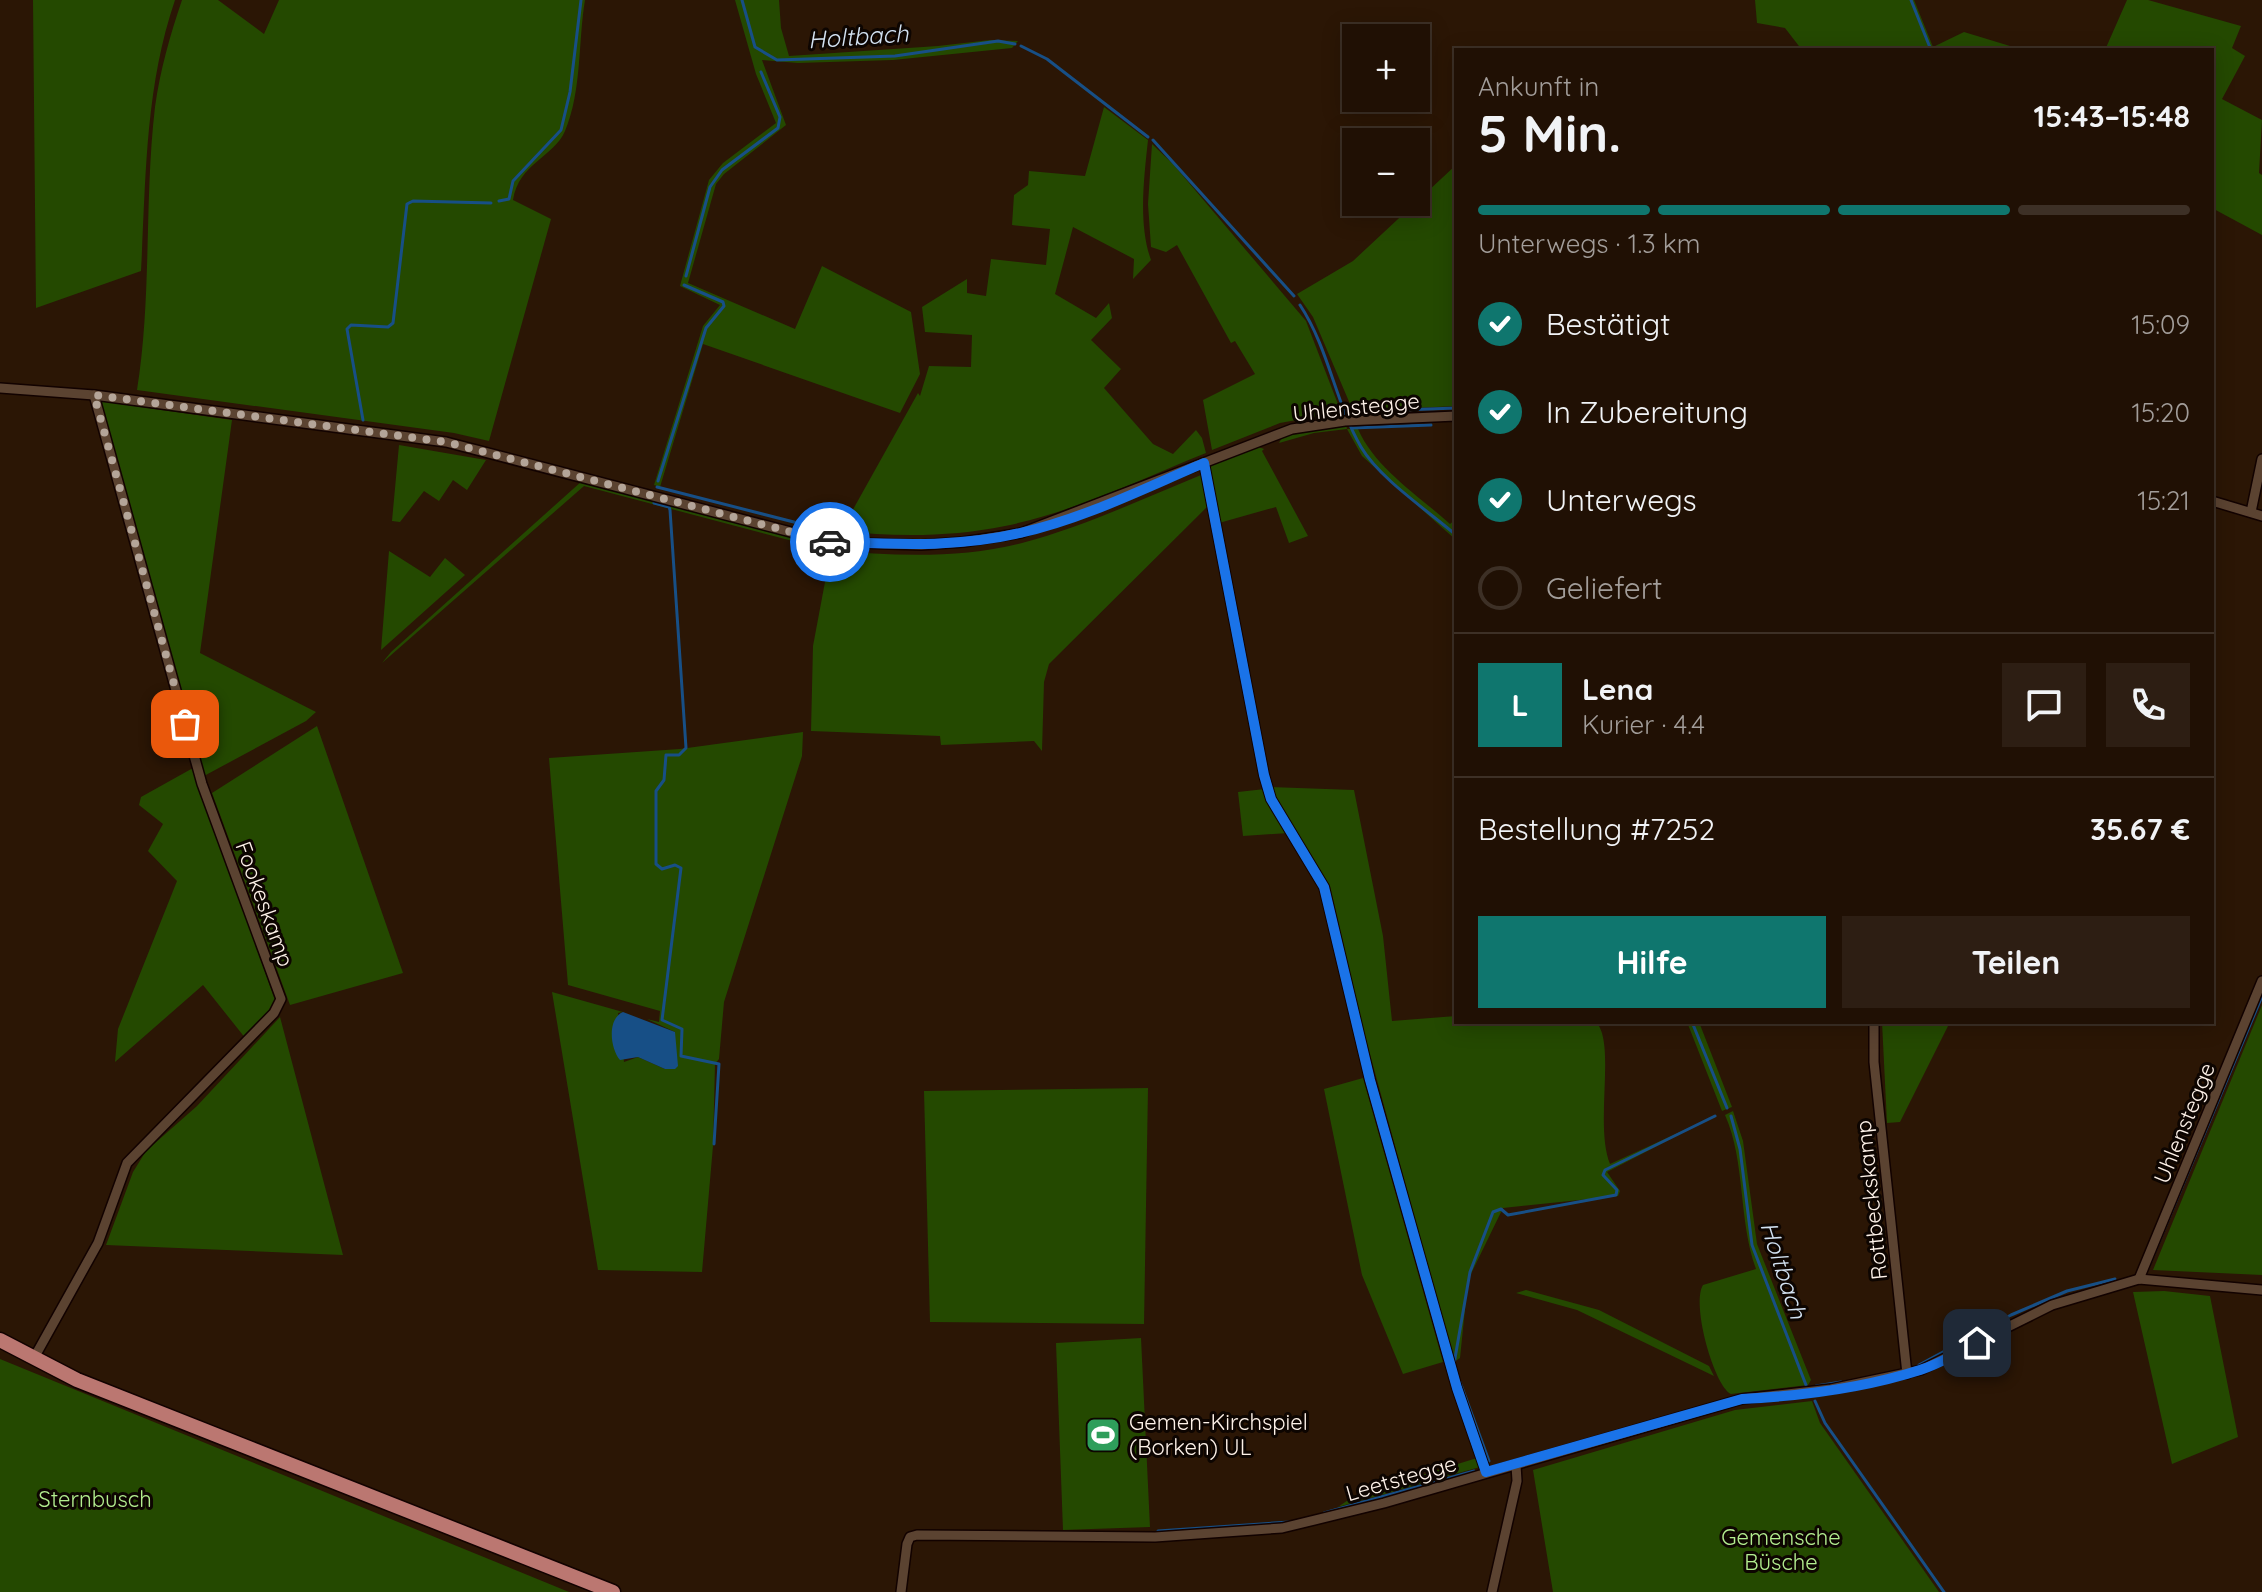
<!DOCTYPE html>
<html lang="de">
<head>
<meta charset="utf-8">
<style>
  :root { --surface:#201004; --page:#2d1e13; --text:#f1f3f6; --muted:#a29d9a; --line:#3d3026; --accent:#0f766e }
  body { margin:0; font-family:Quicksand,sans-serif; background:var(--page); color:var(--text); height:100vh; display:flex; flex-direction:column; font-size:30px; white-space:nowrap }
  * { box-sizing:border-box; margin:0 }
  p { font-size:26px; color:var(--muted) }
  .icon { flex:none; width:44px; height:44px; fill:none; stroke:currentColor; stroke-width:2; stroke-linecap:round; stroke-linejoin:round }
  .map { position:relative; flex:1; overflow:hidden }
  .panel { position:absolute; left:1454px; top:48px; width:760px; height:976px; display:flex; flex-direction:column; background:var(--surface); border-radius:0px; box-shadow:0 4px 20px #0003,0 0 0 2px var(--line) }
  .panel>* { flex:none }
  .controls { position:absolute; left:1342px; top:24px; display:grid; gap:16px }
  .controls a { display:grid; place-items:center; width:88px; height:88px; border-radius:0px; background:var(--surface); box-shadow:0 4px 20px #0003,0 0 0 2px var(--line); font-size:40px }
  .pin { position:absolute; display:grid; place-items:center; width:68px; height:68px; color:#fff; margin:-34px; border-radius:16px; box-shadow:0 4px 12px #0006 }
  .courier { position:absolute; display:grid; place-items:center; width:80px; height:80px; margin:-40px; border:6px solid #1a73e8; border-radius:50%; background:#fff; color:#222; box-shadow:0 2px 10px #0007 }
  .summary em { font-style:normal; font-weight:700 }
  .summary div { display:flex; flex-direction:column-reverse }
  .summary { display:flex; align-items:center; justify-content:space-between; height:136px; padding:0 24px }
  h1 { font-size:52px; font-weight:700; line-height:60px }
  .bar { display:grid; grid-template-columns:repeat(4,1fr); gap:12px 8px; align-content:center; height:96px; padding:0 24px }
  .bar i { height:10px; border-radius:6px; background:var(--line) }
  .bar .on { background:var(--accent) }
  .bar p { grid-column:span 4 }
  .line { display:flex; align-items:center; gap:20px; padding:0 24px; border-top:2px solid var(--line) }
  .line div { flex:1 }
  .round { display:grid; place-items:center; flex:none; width:84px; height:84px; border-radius:0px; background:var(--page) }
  ol { padding:0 24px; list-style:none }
  li { display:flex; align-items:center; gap:24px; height:88px }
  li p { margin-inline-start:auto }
  li .icon { padding:8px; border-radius:50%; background:var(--accent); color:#fff; stroke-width:4 }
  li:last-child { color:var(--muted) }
  li i { width:44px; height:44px; border:4px solid var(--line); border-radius:50% }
  .action { display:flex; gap:16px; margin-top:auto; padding:16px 24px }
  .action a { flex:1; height:92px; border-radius:0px; background:var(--accent); color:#fff; font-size:32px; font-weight:700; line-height:92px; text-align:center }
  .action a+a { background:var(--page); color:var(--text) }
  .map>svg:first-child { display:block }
  .green { fill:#244900 }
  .water { fill:#174f86 }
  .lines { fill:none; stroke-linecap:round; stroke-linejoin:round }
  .stream { stroke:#174f86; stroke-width:3 }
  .minor-casing { stroke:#120200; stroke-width:12 }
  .primary-casing { stroke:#120200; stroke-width:17 }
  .minor { stroke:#5b4331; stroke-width:9 }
  .primary { stroke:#bb7771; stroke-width:14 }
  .done { stroke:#b4a599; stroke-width:8; stroke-dasharray:0 14.4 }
  .route { stroke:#1a73e8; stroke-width:10 }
  .labels { text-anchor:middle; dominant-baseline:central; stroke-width:6; stroke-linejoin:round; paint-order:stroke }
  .street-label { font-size:22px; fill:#fef2e9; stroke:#0d0501 }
  .poi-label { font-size:22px; fill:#fef2e9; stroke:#0d0501; text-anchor:start }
  .park-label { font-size:22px; fill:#b3ee8f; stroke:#0d0501 }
  .water-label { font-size:24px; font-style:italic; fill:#d3e2f2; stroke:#0d0501 }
</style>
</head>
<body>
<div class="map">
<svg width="2262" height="1592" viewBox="0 0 2262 1592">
  <rect width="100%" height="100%" fill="#2b1605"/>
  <!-- green -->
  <g class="green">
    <path d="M33,0h142c-30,88 -29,178 -34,271l-105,37z"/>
    <path d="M182,0h36l46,34 15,-34h306c-7,42 -3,91 -20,131 -11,26 -46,32 -52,69l38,19 -62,222 -35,-8 -317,-43c15,-93 7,-189 18,-283 5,-36 15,-72 27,-107z"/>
    <path d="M735,0h44l2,28 8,28 149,-10 52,-6 28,1 -6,7 -119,12 -95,3 -36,-3 24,65 -62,49 -8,10 -28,99 107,46 27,-63 89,46 9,62 -20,39 -197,-69 -43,143 -6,-2 49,-159 17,-21 -40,-19 29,-106 14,-17 53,-40 -20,-49z"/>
    <path d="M1755,0h159l19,47 31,-15 46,14 -2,4h-206l-17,-22 -28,-5z"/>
    <path d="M2127,0h21l93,26 -9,22 13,8 -23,43 40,21 -3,53 3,2v60l-50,-27v-158h-107z"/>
    <path d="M1104,107l44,33c-4,38 -10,84 3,120l-18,19 1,-20 -61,-32 -18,67 41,24 13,-15 3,15 -21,22 30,29 -17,19 49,56 20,10 23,-24 6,8 4,15c-65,26 -132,59 -201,73 -54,11 -109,11 -164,5l77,-138 2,3 9,-30 42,1 1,-32 -47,-3 -3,-25 45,-28v14l19,3 5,-37 55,6 4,-36 -38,-4 2,-30 14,-10 1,-14 56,5z"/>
    <path d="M1152,144l21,20 133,157 35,91 -61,11 -68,27 -9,-50 52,-26 -20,-33 -4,2 -54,-98 -11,7 -15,-5 -3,-43z"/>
    <path d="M1456,165v241l-103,5 -40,-94 -16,-23 56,-33z"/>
    <path d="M99,401l133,19 -32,233 116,59 -10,9 -102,55z"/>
    <path d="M1346,424l1,5h11c17,39 60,66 92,95l6,-5v21l-94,-84 -15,-27 -33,4 -35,10 4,-7z"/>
    <path d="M399,445l87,15 -19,30 -14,-10 -14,21 -15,-10 -24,31 -8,-1z"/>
    <path d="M1256,446l8,3 -2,2 46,85 -19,7 -13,-36 -57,16 -9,-55 5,-6z"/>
    <path d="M1201,475l10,28 -162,161 -5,18 -2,69 -8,-10 -93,4 -1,-9 -129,-5 2,-85 18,-96c62,6 129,9 191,-7 61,-16 120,-44 179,-68z"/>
    <path d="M582,481l235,60 6,8 -239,-63 -202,177 9,-11z"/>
    <path d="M389,551l41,26 15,-19 20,17 -84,75z"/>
    <path d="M317,726l86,247 -113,32 -78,-212z"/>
    <path d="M803,732l-1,24 -78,246 -5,57 -4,5 -2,82 -11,126 -104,-2 -46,-278 71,20 -5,1 6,49 14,-5 27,12 10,-37 -28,-13 12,3 1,-11 -92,-26 -19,-227 131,-9z"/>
    <path d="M193,768l83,235 -30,36 -43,-54 -88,77 3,-33 59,-148 -29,-30 15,-27 -24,-19 2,-8z"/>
    <path d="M1269,787l85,3 29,146 9,85 64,-5v6h110l33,4c15,26 -4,101 11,138l105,-48 -108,56 13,19 -2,5 -115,12 -35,72 -8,78 -6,4 -92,-337 -32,-139 -56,-87z"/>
    <path d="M1265,789l23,44 -45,3 -5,-44z"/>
    <path d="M2262,1005v270l-109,-5z"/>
    <path d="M280,1017l63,238 -237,-10 27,-73 13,-21 51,-45z"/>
    <path d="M1687,1022h12l33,85 -10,4z"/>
    <path d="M1882,1022h68l-50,100 -13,1z"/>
    <path d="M1363,1078l80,284 -40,12 -41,-99 -38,-186z"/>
    <path d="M1148,1088l-4,236 -214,-2 -6,-231z"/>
    <path d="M1733,1111l10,30 14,103 54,136 -3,5 -77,9c-17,-8 -40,-90 -28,-109l53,-16c-18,-50 -10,-106 -31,-154z"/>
    <path d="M1526,1290l73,20 110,56 5,10 -137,-66 -61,-17z"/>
    <path d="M2164,1291l46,5 28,141 -66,27 -39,-172z"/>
    <path d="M1141,1338l9,189 -87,3 -7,-187z"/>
    <path d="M0,1359l569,233h-569z"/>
    <path d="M1812,1401l8,22 119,169h-386l-20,-122 202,-60z"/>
    <path d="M1477,1458l3,9 -142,40 16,-11z"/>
  </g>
  <!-- water -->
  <path class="water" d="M623,1012l52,20 3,34 -3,3h-10l-27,-12 -18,3c-10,-12 -13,-41 3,-48z"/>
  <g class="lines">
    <!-- stream -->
    <g class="stream">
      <path d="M742,0l13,47 22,13 118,-4 103,-15 17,3"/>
      <path d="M1911,0l20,50"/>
      <path d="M1021,46l26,13 101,78"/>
      <path d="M1153,140l141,156"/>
      <path d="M499,201l10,-2 4,-18 48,-51 9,-38 11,-92"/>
      <path d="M686,276l24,-89 12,-17 56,-42 2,-11 -19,-45"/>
      <path d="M1300,305c29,44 35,97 61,142 19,32 66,63 95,88"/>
      <path d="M1348,412l108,-4"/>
      <path d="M363,420l-16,-91 4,-4 37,2 5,-4 14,-119 6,-3 78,2"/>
      <path d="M1352,428l79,-3"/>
      <path d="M658,481l48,-153 18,-22 -1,-4 -39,-17"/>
      <path d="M657,487l172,44"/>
      <path d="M654,503l15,4 1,3 16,238 -7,7h-13l-2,25 -8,11v73l6,5 13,-4 6,3 -19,152 20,9 -1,27 38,8 -5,80"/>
      <path d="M1692,1022l35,86"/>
      <path d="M1731,1116l9,33 12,96 54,140"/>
      <path d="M2148,1268l114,-272"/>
      <path d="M1454,1364l16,-92 23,-60 8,-3 7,6 108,-20 1,-5 -14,-15 2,-5 110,-54"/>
      <path d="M1919,1365l92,-50 56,-24 48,-12"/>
      <path d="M1460,1382l29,79"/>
      <path d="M1816,1386l25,-4"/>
      <path d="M1815,1401l10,22 119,169"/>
      <path d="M1324,1513l150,-42"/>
      <path d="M1158,1531l132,-9"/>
    </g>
    <defs>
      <g id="minor">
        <path d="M0,388l94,7 352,47 383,100 92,3 42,-3 58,-9 271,-104 53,-8 111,-5"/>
        <path d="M1204,463l60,312 7,24 53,88 46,193 87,308 29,84"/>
        <path d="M2212,501l50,15"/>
        <path d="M2251,512l11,-53"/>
        <path d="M1874,1022v40l33,312"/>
        <path d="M2139,1279l123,-298"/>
        <path d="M34,1358l64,-115 29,-80 147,-150 7,-14 -79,-215 -108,-389"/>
        <path d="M901,1592l6,-48 3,-7 7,-2 238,2 127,-9 102,-25 358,-104 89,-10 90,-19 131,-65 87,-26 123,11"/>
        <path d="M1492,1592l25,-111 -1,-16"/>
      </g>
      <path id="primary" d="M0,1340l77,40 536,212"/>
    </defs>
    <!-- minor casing -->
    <use href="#minor" class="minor-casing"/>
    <!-- primary casing -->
    <use href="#primary" class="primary-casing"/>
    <!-- minor -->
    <use href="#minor" class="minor"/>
    <!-- primary -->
    <use href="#primary" class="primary"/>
  </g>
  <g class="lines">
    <!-- done -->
    <path class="done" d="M185,724l-91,-329 352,47 384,100"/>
    <!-- route -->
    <path class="route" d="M830,542c64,2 128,6 190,-9 63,-14 125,-45 184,-70l60,312 7,24 53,88 46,193 87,308 29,84 256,-73c59,-3 122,-11 178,-29 20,-6 38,-18 57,-27"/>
  </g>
  <!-- icons -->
  <defs>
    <symbol id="stadium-square" viewBox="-11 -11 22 22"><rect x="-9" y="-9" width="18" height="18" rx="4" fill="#2e9e5b" stroke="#0d0501"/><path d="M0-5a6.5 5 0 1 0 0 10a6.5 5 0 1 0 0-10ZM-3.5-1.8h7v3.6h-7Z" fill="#fff"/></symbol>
  </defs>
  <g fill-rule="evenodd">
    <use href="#stadium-square" x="1083" y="1415" width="40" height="40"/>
  </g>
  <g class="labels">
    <!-- street labels -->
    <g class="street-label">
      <text transform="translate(1356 407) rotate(-6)">Uhlenstegge</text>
      <text transform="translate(265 904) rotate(70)">Fookeskamp</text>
      <text transform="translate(2184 1123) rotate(-68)">Uhlenstegge</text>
      <text transform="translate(1871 1200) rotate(-96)">Rottbeckskamp</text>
      <text transform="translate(1401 1478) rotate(-16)">Leetstegge</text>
    </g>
    <!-- poi labels -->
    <g class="poi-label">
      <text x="1129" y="1422">Gemen-Kirchspiel<tspan x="1129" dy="25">(Borken) UL</tspan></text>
    </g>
    <!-- park labels -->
    <g class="park-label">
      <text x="95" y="1499">Sternbusch</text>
      <text x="1781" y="1537">Gemensche<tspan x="1781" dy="25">Büsche</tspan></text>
    </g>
    <!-- water labels -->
    <g class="water-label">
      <text transform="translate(858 36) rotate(-4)">Holtbach</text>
      <text transform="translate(1784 1270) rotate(72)">Holtbach</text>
    </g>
  </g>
</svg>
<div class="controls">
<a>+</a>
<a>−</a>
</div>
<div class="pin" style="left:185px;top:724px;background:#ea580c"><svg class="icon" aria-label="bag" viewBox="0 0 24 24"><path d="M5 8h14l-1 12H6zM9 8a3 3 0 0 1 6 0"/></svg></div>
<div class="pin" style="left:1977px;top:1343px;background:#1f2937"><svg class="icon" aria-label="home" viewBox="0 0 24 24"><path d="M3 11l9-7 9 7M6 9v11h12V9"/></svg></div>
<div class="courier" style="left:830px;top:542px"><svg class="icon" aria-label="car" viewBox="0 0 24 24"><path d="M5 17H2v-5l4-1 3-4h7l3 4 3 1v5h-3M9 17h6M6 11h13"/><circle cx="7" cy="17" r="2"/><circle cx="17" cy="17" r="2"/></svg></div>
<section class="panel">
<div class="summary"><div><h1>5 Min.</h1><p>Ankunft in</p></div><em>15:43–15:48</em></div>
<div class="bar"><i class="on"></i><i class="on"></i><i class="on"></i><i></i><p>Unterwegs · 1.3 km</p></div>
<ol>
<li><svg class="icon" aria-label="check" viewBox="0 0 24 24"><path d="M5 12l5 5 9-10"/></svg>Bestätigt<p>15:09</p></li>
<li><svg class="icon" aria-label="check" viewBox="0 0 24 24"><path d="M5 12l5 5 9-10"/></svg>In Zubereitung<p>15:20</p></li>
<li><svg class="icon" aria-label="check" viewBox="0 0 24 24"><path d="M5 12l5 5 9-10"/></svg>Unterwegs<p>15:21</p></li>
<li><i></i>Geliefert</li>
</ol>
<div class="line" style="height:144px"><b class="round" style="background:var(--accent);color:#fff">L</b><div><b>Lena</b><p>Kurier · 4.4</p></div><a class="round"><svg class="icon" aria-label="chat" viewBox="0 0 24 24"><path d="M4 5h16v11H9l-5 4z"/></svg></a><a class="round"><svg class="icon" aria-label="phone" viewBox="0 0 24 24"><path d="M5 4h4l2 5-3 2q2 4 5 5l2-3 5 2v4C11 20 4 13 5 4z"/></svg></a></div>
<div class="line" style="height:104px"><div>Bestellung #7252</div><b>35.67 €</b></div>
<div class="action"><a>Hilfe</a><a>Teilen</a></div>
</section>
</div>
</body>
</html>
